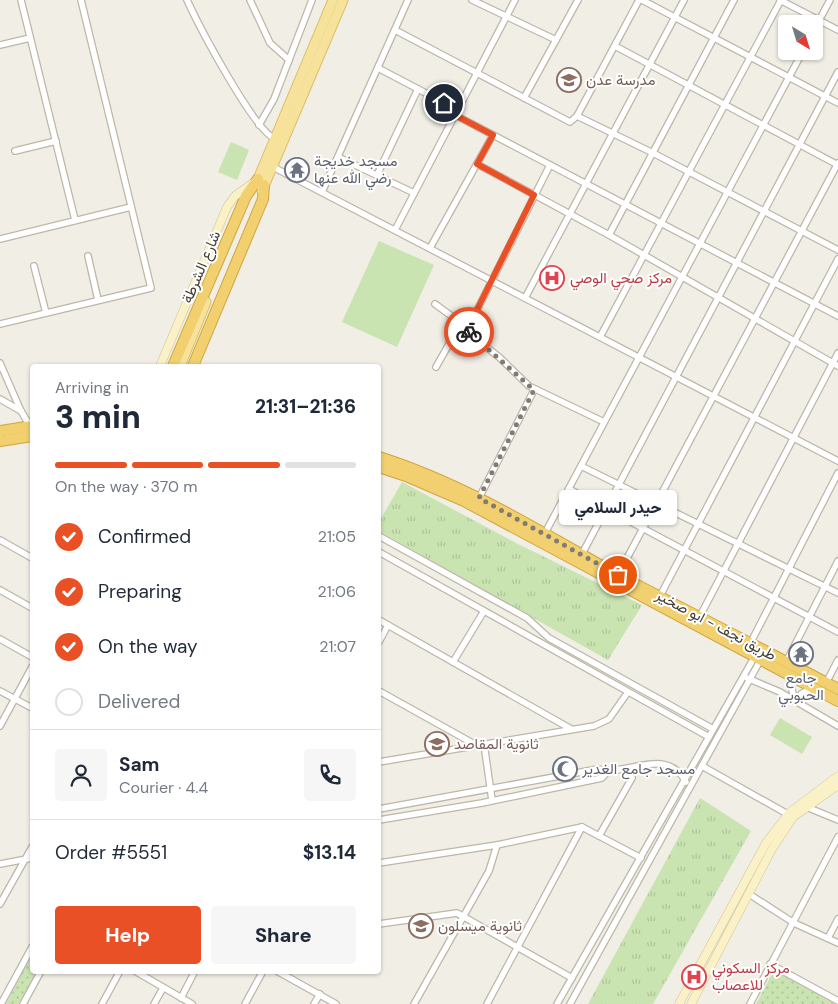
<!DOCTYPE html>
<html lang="en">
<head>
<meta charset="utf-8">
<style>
  :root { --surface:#fff; --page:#f6f6f7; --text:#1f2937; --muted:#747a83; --line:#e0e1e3; --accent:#e95025 }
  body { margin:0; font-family:"DM Sans",Vazirmatn,sans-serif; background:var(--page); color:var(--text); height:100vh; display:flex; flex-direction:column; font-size:19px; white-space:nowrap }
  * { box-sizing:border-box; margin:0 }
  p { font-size:16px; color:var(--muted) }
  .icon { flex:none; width:28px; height:28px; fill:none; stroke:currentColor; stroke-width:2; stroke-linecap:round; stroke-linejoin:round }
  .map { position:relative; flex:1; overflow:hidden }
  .details { position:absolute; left:30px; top:364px; width:351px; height:610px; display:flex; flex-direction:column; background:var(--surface); border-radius:5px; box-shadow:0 1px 4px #0004 }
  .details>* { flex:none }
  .needle { width:32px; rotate:142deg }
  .fabs { position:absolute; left:778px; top:15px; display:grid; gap:10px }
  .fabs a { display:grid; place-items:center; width:45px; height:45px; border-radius:5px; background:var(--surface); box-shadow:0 1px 4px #0004; font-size:25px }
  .pin { position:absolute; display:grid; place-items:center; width:42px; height:42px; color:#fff; margin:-21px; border:2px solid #fff; border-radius:50%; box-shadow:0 1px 5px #0007 }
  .courier { position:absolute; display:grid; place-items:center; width:50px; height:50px; margin:-25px; border:4px solid #e95025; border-radius:50%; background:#fff; color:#222; box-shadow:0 1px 6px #0007 }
  .bubble { position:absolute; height:35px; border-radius:5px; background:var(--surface); box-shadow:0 1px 4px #0004; font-size:16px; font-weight:800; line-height:35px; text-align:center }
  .head em { font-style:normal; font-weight:800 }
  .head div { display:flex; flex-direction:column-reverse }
  .head { display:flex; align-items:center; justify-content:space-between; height:85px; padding:0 25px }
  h1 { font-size:32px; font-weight:800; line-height:38px }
  .bar { display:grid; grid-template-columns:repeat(4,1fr); gap:8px 5px; align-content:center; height:60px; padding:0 25px }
  .bar i { height:6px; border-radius:4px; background:var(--line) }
  .bar .selected { background:var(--accent) }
  .bar p { grid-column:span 4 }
  .line { display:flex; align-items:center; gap:12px; padding:0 25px; border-top:1px solid var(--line) }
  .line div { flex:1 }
  .round { display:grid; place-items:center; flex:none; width:52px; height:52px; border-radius:5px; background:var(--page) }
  ol { padding:0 25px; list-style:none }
  li { display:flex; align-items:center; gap:15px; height:55px }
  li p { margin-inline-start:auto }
  li .icon { padding:5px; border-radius:50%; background:var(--accent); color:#fff; stroke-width:4 }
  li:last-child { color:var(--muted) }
  li i { width:28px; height:28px; border:2px solid var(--line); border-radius:50% }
  .cta { display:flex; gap:10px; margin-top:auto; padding:10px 25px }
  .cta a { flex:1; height:58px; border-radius:5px; background:var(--accent); color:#fff; font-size:20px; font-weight:800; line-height:58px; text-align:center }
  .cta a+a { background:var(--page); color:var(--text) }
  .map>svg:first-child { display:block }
  .grass { fill:url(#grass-dots) }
  .park { fill:url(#park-tufts) }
  .pitch { fill:#c9e3b1 }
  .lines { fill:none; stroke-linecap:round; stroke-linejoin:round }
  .street-casing { stroke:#bcb7a9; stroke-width:8 }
  .secondary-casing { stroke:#cec398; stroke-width:9 }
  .primary-casing { stroke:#dac06b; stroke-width:11 }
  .highway-casing { stroke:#d0a540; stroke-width:12 }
  .street { stroke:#fff; stroke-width:5.5 }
  .secondary { stroke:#faf1c7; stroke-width:8 }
  .primary { stroke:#f6e29a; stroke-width:9 }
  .highway { stroke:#f2d06f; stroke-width:10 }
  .done { stroke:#807c73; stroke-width:5; stroke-dasharray:0 9 }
  .route { stroke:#e95025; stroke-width:6 }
  .labels { text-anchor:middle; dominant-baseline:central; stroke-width:4; stroke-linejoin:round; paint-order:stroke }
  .education-label { font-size:15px; fill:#785e54; stroke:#fff; text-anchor:start }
  .worship-label { font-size:15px; fill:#5b616d; stroke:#fff; text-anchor:start }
  .street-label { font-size:15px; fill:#433f35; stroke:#fff }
  .health-label { font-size:15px; fill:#be3a42; stroke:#fff; text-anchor:start }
</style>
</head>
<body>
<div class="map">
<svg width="838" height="1004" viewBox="0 0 838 1004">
  <defs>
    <pattern id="grass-dots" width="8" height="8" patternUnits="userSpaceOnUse" patternTransform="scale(1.25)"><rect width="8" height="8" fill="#c9e3b1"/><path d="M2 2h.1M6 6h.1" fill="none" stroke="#aec499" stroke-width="1.8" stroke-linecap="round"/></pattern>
    <pattern id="park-tufts" width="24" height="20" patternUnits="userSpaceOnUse" patternTransform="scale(1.25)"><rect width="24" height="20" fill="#c9e3b1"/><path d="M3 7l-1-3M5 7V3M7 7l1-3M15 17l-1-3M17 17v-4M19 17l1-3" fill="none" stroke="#aec499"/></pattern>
  </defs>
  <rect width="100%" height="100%" fill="#f1eee5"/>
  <!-- grass -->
  <g class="grass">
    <path d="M32,954v17h5l-19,33h-12z"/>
    <path d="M774,970l61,34h-79z"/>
  </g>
  <!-- park -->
  <g class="park">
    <path d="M402,482l116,62 124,61 -34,55 -229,-129v-9z"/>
    <path d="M700,798l51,33 -98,173h-65z"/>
  </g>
  <!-- pitch -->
  <g class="pitch">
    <path d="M231,142l18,8 -12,30 -19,-8z"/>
    <path d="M379,241l55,24 -37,82 -55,-25z"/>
    <path d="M780,718l32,19 -10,17 -32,-19z"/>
  </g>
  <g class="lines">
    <defs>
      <g id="street">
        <path d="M21,0l54,220"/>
        <path d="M187,0c12,26 66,129 88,139"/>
        <path d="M250,0l20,43 19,17"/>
        <path d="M472,0l84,40"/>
        <path d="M642,0l196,103"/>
        <path d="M780,0l58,30"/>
        <path d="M395,30l175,92 7,-6 62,-116"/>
        <path d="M814,30l16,-30"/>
        <path d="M0,45l30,-7"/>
        <path d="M615,46l223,119"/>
        <path d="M378,68l80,42"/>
        <path d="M524,98l54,-98"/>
        <path d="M455,115l383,201"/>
        <path d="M577,116l76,37 185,97"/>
        <path d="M259,125l15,-26 38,-99"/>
        <path d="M15,151l41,-10"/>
        <path d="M338,157l76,36"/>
        <path d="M477,164l132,71 229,131"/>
        <path d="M273,167l565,294"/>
        <path d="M377,175l41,-86"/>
        <path d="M322,192l86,-192"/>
        <path d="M395,230l120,-230"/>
        <path d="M609,235l125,-235"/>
        <path d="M0,239l131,-32"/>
        <path d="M430,248l63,-113"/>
        <path d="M88,256l10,44"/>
        <path d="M34,266l12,47"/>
        <path d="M525,298l159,-298"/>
        <path d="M435,304l26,19 11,13 27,21 30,29 75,36"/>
        <path d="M0,324l151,-36 -70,-288"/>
        <path d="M467,330l83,-165"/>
        <path d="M600,337l181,-337"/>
        <path d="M0,363l21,48 9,15"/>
        <path d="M436,367l25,-44"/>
        <path d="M0,399l21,12"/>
        <path d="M581,466l257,127"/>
        <path d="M569,489l269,143"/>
        <path d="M479,498l55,-108"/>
        <path d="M545,533l258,-482"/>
        <path d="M379,536l148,82 22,20 164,91"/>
        <path d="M0,540l32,18"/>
        <path d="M379,552l330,185"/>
        <path d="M582,554l256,-482"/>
        <path d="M618,575l220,-412"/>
        <path d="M0,590l32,18"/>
        <path d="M660,596l178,-337"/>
        <path d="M699,618l139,-265"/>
        <path d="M379,620l192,109"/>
        <path d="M0,639l32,18"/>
        <path d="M379,642l9,-17"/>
        <path d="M750,644l88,-171"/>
        <path d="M453,662l31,-51"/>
        <path d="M786,662l52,-101"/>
        <path d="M788,675l7,26"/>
        <path d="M747,678l33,14 58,34"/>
        <path d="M826,683l12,-23"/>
        <path d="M0,691l32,17"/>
        <path d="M379,691l97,54"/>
        <path d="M795,701l6,-7 12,-7"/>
        <path d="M0,726l32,-59"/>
        <path d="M484,744l8,56"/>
        <path d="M379,762l215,-36 15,-7 19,-27"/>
        <path d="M702,766l89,50"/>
        <path d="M809,808l29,12"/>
        <path d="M379,809l219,-40c30,8 68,-24 88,13"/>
        <path d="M379,820l103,-17 120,-25 6,-7"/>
        <path d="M599,836l33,-58"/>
        <path d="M379,863l118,-18 85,-18 59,31"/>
        <path d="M0,864l32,-6"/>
        <path d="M749,894l45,29 44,20"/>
        <path d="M0,904l32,-57"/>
        <path d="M379,924l78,-11 115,65"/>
        <path d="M828,938l10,-19"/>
        <path d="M770,964l68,37"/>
        <path d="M135,971l57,33"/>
        <path d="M277,971l59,33"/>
        <path d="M181,998l14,-27"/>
        <path d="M1,1004l31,-57"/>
        <path d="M23,1004l18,-33"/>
        <path d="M102,1004l18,-33"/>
        <path d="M154,1004l9,-16"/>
        <path d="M245,1004l18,-33"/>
        <path d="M314,1004l6,-10"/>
        <path d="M414,1004l75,-133 8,-26"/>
        <path d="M487,1004l95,-177"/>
        <path d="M557,1004l198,-348"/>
        <path d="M570,1004l191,-345"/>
        <path d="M750,1004l88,-167"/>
      </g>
      <g id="secondary">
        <path d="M160,366l67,-159 8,-11 18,-13"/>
        <path d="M679,1004l87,-161 23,-30 49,-37"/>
        <path d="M691,1004l81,-155 21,-32 45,-32"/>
      </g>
      <g id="primary">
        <path d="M256,184l77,-184"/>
        <path d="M262,191l81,-191"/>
        <path d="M180,366l26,-64"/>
      </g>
      <g id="highway">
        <path d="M173,366l73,-170 12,-17"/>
        <path d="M193,366l70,-167 1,-14"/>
        <path d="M0,431l32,-5"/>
        <path d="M0,441l32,-5"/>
        <path d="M379,457c85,27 160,74 237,117 74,39 149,76 222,115"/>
        <path d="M379,467l27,9 58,25 374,200"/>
      </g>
    </defs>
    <!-- street casing -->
    <use href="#street" class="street-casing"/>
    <!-- secondary casing -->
    <use href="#secondary" class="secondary-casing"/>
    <!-- primary casing -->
    <use href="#primary" class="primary-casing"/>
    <!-- highway casing -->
    <use href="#highway" class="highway-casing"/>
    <!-- street -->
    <use href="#street" class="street"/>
    <!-- secondary -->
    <use href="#secondary" class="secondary"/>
    <!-- primary -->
    <use href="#primary" class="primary"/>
    <!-- highway -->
    <use href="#highway" class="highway"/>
  </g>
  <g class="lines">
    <!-- done -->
    <path class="done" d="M469,332l65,58 -55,108 139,77"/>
    <!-- route -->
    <path class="route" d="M444,103l14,7 -3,5 38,20 -16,29 57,31 -67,135 2,2"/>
  </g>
  <!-- icons -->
  <defs>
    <symbol id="school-ring" viewBox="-11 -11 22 22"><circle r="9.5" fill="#fff" stroke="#8d6e63" stroke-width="1.5"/><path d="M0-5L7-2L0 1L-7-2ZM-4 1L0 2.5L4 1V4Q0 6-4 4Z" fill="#8d6e63"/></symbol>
    <symbol id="temple-ring" viewBox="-11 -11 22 22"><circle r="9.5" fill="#fff" stroke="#6b7280" stroke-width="1.5"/><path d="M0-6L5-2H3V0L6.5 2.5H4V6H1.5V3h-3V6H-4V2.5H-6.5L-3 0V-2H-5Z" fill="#6b7280"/></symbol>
    <symbol id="hospital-ring" viewBox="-11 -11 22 22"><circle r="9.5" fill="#fff" stroke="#e0444e" stroke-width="1.5"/><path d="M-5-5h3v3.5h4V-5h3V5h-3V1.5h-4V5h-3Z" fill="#e0444e"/></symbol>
    <symbol id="mosque-ring" viewBox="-11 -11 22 22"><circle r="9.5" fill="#fff" stroke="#6b7280" stroke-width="1.5"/><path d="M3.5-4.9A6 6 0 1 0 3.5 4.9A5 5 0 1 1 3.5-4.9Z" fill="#6b7280"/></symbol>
  </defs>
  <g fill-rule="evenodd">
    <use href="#school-ring" x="555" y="66" width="28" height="28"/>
    <use href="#temple-ring" x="283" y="156" width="28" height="28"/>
    <use href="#hospital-ring" x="538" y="264" width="28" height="28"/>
    <use href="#temple-ring" x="787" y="640" width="28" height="28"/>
    <use href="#school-ring" x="423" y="730" width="28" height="28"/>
    <use href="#mosque-ring" x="551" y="755" width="28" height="28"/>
    <use href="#school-ring" x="407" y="912" width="28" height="28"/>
    <use href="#hospital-ring" x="680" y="963" width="28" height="28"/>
  </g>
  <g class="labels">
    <!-- education labels -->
    <g class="education-label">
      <text x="586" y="80">مدرسة عدن</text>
      <text x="454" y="744">ثانوية المقاصد</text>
      <text x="438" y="926">ثانوية ميسلون</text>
    </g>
    <!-- worship labels -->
    <g class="worship-label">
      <text x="314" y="161">مسجد خديجة<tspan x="314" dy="17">رضي الله عنها</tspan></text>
      <text x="801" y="678" text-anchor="middle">جامع<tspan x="801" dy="17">الحبوبي</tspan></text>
      <text x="582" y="769">مسجد جامع الغدير</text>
    </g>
    <!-- street labels -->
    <g class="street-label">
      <text transform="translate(201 267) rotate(-67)">شارع الشرطة</text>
      <text transform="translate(716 625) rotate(28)">طريق نجف - ابو صخير</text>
    </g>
    <!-- health labels -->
    <g class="health-label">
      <text x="570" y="278">مركز صحي الوصي</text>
      <text x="712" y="968">مركز السكوني<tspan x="712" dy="17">للاعصاب</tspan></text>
    </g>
  </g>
</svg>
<div class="fabs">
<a><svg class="needle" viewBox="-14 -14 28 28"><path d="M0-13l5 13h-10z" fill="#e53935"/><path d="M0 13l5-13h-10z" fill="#747a83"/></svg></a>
</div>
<div class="pin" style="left:618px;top:575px;background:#ea580c"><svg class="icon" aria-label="bag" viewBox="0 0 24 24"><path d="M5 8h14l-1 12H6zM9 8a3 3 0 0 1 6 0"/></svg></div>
<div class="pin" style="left:444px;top:103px;background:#1f2937"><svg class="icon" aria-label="home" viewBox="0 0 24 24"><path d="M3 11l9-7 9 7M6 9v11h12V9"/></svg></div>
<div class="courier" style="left:469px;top:332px"><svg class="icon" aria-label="bike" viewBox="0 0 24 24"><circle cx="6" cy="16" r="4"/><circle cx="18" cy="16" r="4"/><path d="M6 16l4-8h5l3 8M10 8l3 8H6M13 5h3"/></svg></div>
<div class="bubble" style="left:559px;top:490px;width:118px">حيدر السلامي</div>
<section class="details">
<div class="head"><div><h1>3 min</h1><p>Arriving in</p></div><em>21:31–21:36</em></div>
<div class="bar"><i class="selected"></i><i class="selected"></i><i class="selected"></i><i></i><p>On the way · 370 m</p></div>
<ol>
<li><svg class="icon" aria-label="check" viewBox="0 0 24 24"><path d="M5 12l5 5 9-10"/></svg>Confirmed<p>21:05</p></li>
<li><svg class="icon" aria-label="check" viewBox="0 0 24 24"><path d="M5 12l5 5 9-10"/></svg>Preparing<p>21:06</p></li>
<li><svg class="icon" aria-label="check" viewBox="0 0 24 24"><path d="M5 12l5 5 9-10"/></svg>On the way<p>21:07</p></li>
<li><i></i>Delivered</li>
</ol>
<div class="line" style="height:90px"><a class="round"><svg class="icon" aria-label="person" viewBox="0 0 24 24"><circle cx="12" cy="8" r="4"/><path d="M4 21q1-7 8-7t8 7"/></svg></a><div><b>Sam</b><p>Courier · 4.4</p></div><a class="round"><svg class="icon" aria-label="phone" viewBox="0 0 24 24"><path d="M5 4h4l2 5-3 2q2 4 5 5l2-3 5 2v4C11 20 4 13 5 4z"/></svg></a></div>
<div class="line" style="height:65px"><div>Order #5551</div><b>$13.14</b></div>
<div class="cta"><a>Help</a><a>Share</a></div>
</section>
</div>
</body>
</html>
